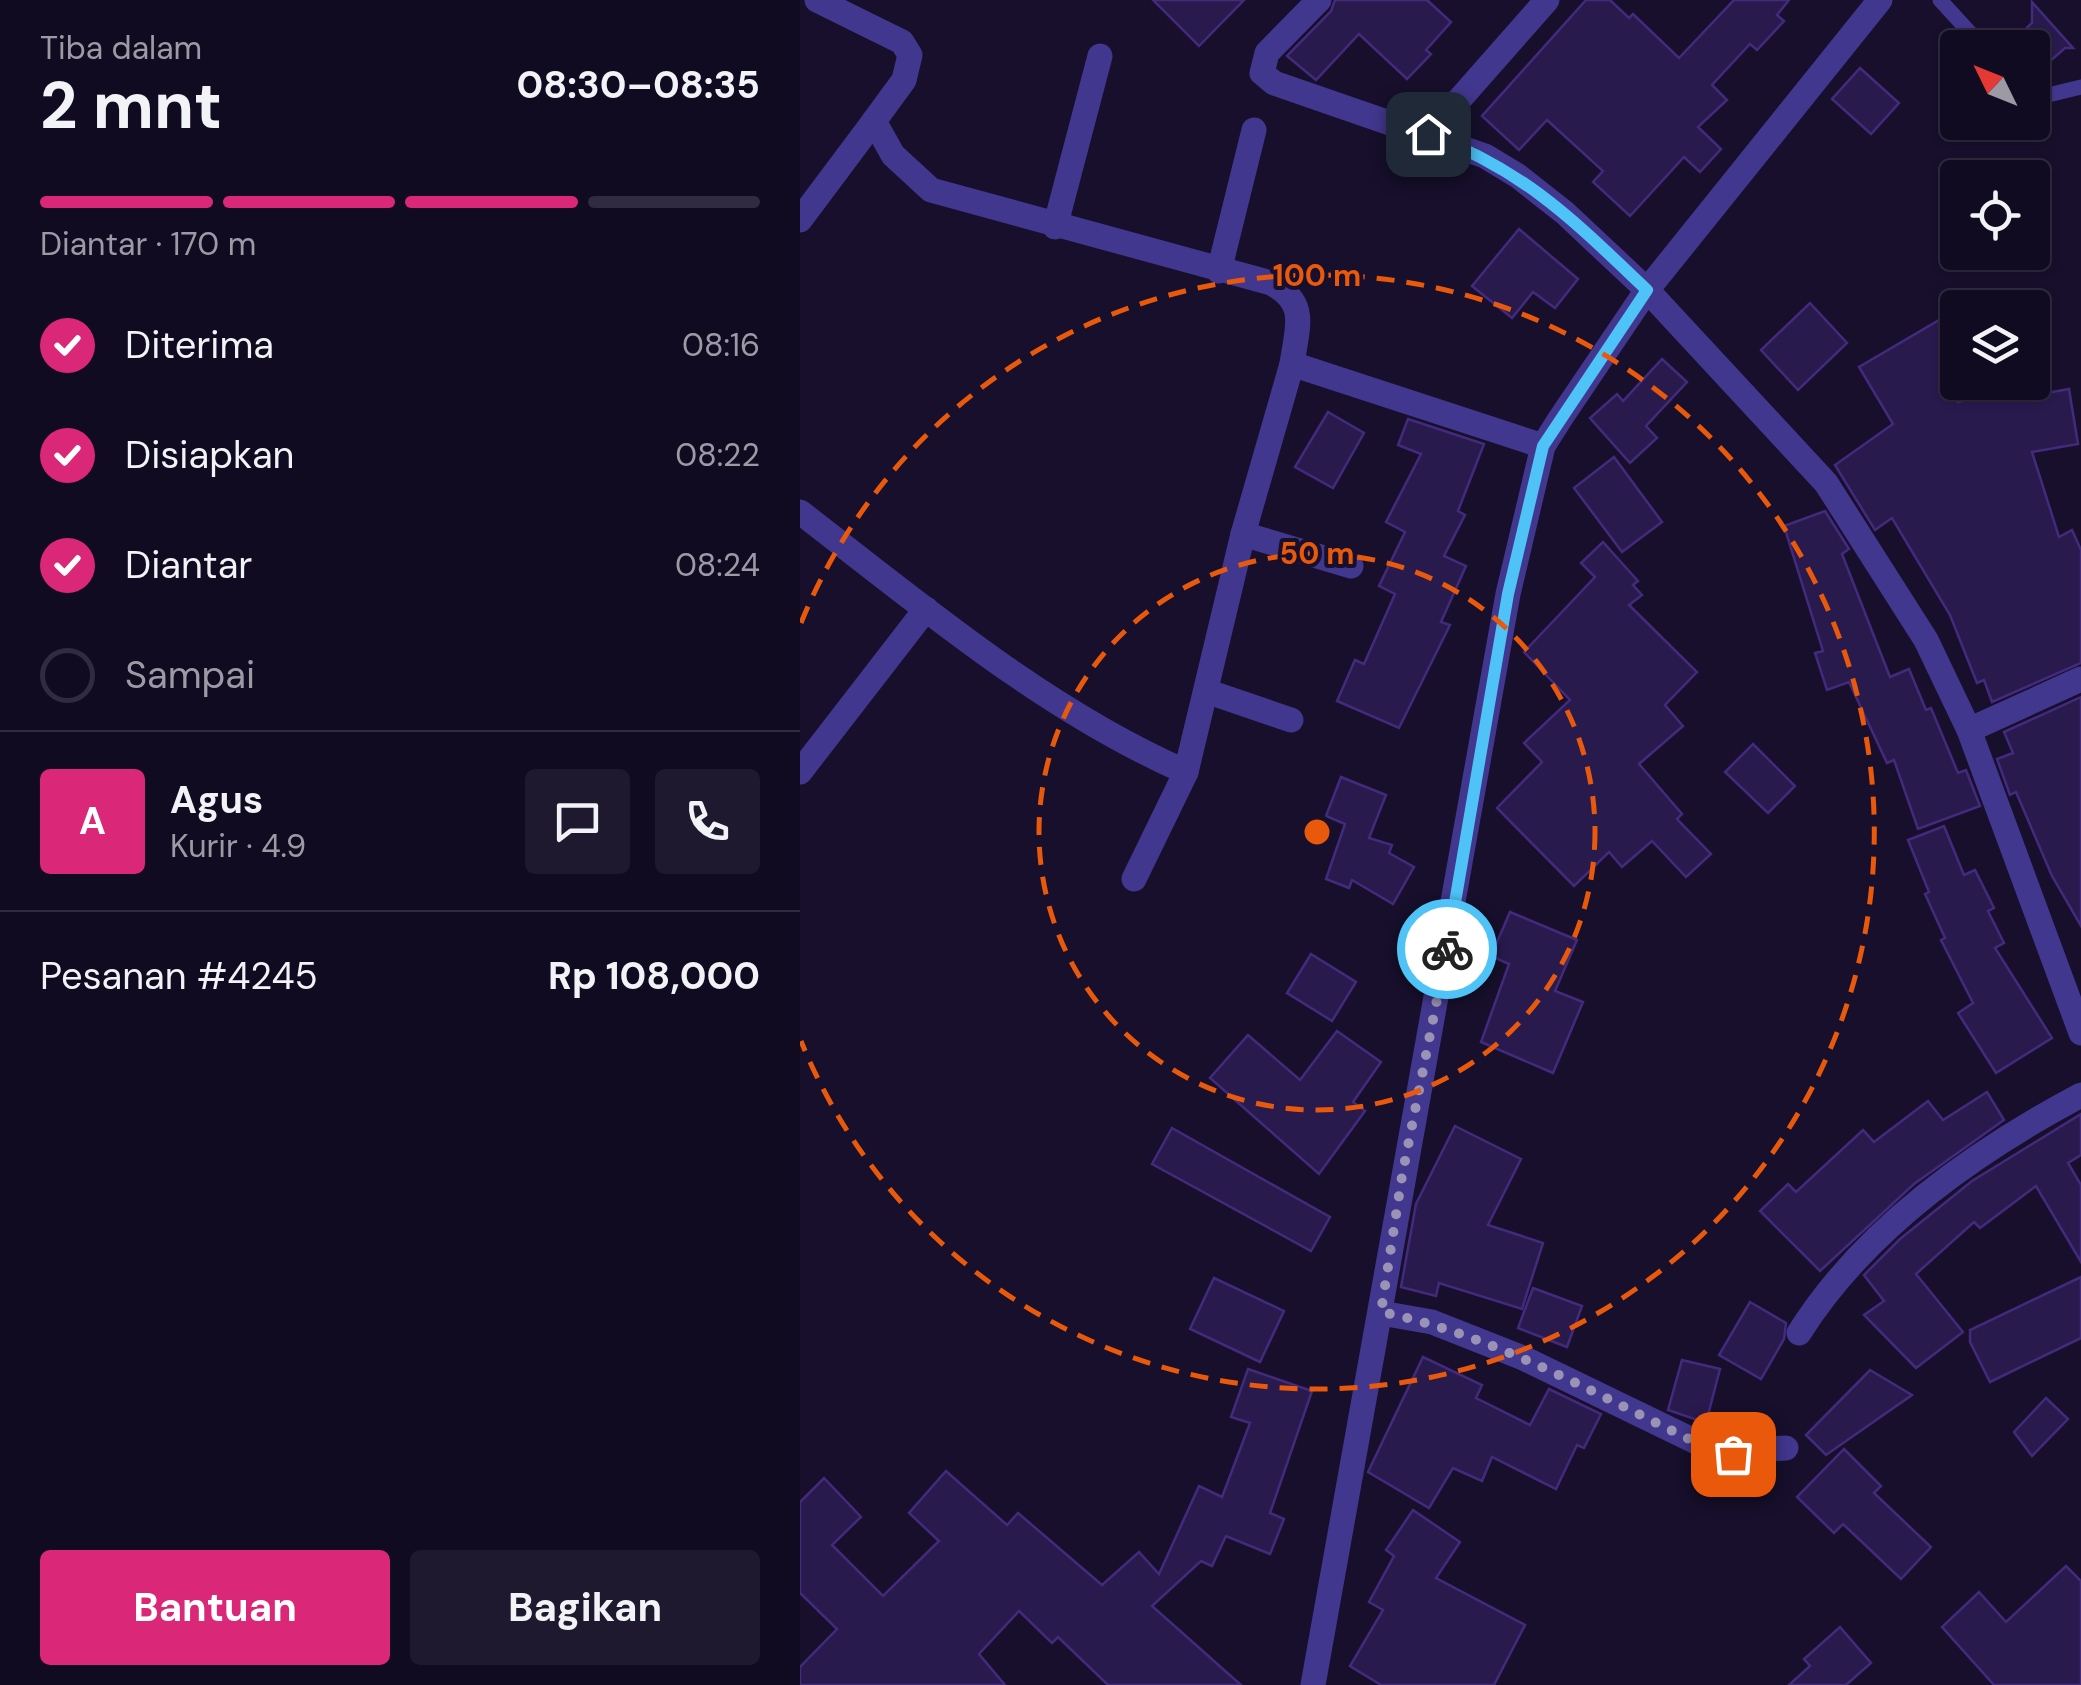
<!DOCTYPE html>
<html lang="id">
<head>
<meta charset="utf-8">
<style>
  :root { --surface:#110b21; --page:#1e192e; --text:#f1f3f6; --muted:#9c9ba5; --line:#302b3f; --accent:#db2777 }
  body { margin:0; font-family:"DM Sans",sans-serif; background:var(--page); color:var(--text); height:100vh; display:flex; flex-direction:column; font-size:38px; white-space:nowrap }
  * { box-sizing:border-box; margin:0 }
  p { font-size:32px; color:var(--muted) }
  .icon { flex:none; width:55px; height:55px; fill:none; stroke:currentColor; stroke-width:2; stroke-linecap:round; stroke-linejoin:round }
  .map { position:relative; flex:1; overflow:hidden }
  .drawer { display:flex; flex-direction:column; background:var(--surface); width:800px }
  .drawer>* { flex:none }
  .needle { width:65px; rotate:313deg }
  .buttons { position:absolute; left:1140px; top:30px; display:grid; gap:20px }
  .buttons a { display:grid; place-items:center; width:110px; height:110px; border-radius:10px; background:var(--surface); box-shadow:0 2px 8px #0004,0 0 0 2px var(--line); font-size:50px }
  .pin { position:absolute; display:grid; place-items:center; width:85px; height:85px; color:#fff; margin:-42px; border-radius:20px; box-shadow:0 5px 15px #0006 }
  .courier { position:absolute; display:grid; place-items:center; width:100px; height:100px; margin:-50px; border:8px solid #4fc3f7; border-radius:50%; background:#fff; color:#222; box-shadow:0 2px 12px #0007 }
  .summary em { font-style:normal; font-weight:700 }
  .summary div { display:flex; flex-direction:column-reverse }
  .summary { display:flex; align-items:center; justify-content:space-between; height:170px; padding:0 40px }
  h1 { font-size:65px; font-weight:700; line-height:75px }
  .bar { display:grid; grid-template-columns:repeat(4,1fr); gap:15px 10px; align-content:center; height:120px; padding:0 40px }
  .bar i { height:12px; border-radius:8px; background:var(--line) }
  .bar .on { background:var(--accent) }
  .bar p { grid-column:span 4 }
  .line { display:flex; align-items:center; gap:25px; padding:0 40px; border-top:2px solid var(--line) }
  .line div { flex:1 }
  .round { display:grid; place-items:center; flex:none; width:105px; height:105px; border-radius:10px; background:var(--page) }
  ol { padding:0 40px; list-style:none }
  li { display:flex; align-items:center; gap:30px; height:110px }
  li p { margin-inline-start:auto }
  li .icon { padding:10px; border-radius:50%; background:var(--accent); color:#fff; stroke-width:4 }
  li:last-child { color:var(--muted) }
  li i { width:55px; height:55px; border:5px solid var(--line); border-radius:50% }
  .cta { display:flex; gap:20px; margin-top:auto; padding:20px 40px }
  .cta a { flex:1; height:115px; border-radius:10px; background:var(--accent); color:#fff; font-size:40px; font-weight:700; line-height:115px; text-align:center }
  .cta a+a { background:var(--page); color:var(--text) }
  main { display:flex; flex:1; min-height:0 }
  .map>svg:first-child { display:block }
  .building { fill:#291a4e; stroke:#422a7c; stroke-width:2.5 }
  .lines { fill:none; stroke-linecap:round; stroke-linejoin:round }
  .service { stroke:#42378e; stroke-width:15 }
  .minor { stroke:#42378e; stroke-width:25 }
  .done { stroke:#9a93b5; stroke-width:10; stroke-dasharray:0 18 }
  .route { stroke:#4fc3f7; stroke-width:12 }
  .ring { fill:none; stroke:#e8590c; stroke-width:5; stroke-dasharray:18 12 }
  .centre { fill:#e8590c; stroke:#170f2c; stroke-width:5 }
  .ring-label { font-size:30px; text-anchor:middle; font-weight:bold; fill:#e8590c; stroke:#170f2c; stroke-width:8; stroke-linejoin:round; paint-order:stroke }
</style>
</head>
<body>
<main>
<section class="drawer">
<div class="summary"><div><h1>2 mnt</h1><p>Tiba dalam</p></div><em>08:30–08:35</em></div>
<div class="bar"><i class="on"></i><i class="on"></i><i class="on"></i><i></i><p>Diantar · 170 m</p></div>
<ol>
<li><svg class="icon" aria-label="check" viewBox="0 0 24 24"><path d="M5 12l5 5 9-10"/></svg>Diterima<p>08:16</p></li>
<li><svg class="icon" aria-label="check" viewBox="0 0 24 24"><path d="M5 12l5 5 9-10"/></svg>Disiapkan<p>08:22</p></li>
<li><svg class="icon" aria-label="check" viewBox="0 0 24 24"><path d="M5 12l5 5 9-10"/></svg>Diantar<p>08:24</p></li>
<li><i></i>Sampai</li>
</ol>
<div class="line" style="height:180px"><b class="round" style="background:var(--accent);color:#fff">A</b><div><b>Agus</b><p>Kurir · 4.9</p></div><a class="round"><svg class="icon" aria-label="chat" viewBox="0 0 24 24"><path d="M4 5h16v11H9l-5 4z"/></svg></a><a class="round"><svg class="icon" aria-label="phone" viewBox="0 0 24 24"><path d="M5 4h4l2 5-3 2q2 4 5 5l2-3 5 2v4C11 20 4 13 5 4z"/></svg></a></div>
<div class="line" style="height:130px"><div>Pesanan #4245</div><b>Rp 108,000</b></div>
<div class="cta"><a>Bantuan</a><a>Bagikan</a></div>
</section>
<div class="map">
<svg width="1281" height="1685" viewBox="0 0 1281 1685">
  <rect width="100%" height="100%" fill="#170f2c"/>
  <!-- building -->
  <g class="building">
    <path d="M353,0h91l-45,46z"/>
    <path d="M535,0h92l24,22 -25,28 5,4 -24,25 -48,-45 -43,46 -29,-24 44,-45z"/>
    <path d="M786,0h24l19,18 4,-4 46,44 55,-58h55l-12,15 7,6 -27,29 -7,-6 -38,41 15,15 -29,27 23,22 -21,23 -16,-15 -54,59 -37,-34 10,-11 -56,-51 -28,30 -37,-34z"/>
    <path d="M1232,2l41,46h-8l-33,29v-29h-27l27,-25z"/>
    <path d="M1060,68l39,35 -28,31 -39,-35z"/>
    <path d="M719,229l59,50 -23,29 -22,-16 -21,26 -40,-32z"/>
    <path d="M1010,303l37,40 -49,47 -37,-40z"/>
    <path d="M1158,309v93l64,-13 2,8 45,-8 9,55 -46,8 27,85 13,-7 9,20v113l-89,39 -8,-22 -7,3 -27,-68 -58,-97 -17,12 -40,-65 58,-41 -34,-57z"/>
    <path d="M862,359l25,23 -41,44 11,12 -27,25 -40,-45 27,-24 6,7z"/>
    <path d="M528,412l36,21 -31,55 -38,-21z"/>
    <path d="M608,419l76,25 -26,67 7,4 -21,41 22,10 -25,56 9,3 -51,103 -62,-27 18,-41 9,4 31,-70 -16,-8 26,-54 -19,-10 35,-68 -23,-9z"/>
    <path d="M814,457l48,65 -40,30 -48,-64z"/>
    <path d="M1025,511l24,38 -7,5 48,123 19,-8 17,41 5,-2 27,65 8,-3 14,36 -62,23 -24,-69 -7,3 -38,-81 -22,8 -12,-37 8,-2 -39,-125z"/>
    <path d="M803,542l35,39 -5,4 9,10 -13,10 68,67 -32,33 18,21 -44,38 43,50 -5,5 34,35 -25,23 -34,-36 -30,26 -13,-15 -35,34 -77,-78 45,-46 -18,-19 46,-43 -46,-48 71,-75 -14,-14z"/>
    <path d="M1281,697v229l-29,-50 -36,-84 -6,3 -13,-36 16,-6 -9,-21z"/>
    <path d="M953,744l42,42 -27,27 -43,-41z"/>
    <path d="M541,777l45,18 -17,43 23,7 -3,8 25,14 -21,37 -41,-24 -3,8 -23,-9 19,-55 -19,-8z"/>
    <path d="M1144,826l20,49 11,-5 19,38 -6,3 16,32 -9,5 57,90 -56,35 -38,-60 15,-10 -32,-63 4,-2 -20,-44 4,-2 -21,-52z"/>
    <path d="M710,912l67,28 -22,51 28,11 -30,71 -72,-31 28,-78 -18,-8z"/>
    <path d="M511,954l45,28 -24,39 -45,-28z"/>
    <path d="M537,1031l44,31 -28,40 12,9 -46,63 -109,-96 38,-43 52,45z"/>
    <path d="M1187,1092l17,28 -90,64 -94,87 -60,-60 28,-27 8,8 67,-62 11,12 54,-41 15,19z"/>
    <path d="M1281,1114v41l-13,8 13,22v77l-45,-76 -56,42 -6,-6 -58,52 47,58 -47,36 -52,-53 20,-14 -20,-26 36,-36 72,-58z"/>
    <path d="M655,1126l66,33 -33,66 55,18 -21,66 -83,-26 -3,13 -35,-9 15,-83z"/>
    <path d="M372,1128l158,89 -19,34 -159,-87z"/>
    <path d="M1281,1277v61l-91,44 -20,-40v-12z"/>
    <path d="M414,1278l70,33 -24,51 -70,-33z"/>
    <path d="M733,1288l49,18 -15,41 -49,-19z"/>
    <path d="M950,1302l36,21 -2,16 -23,40 -42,-24z"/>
    <path d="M623,1357l59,28 -6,13 54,27 19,-36 52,25 -17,34 -7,-3 -21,44 -64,-32 -10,24 -29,-13 -24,40 -61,-36z"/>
    <path d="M882,1360l38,9 -14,54 -38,-13z"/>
    <path d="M448,1369l64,22 -42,122 14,6 -14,35 -44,-18 -14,30 -11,-5 -49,45 89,79h-133l-50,-48 -6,6 -33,-32 -40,43 26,31h-205v-18l37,-38 -37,-36v-91l24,-24 37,39 -29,28 51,51 56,-55 -30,-28 37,-42 61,54 11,-12 84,72 37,-33 20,22 40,-88 23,11 28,-74 -19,-6z"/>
    <path d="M1070,1370l42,25 -86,60 -20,-20z"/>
    <path d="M1246,1398l22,21 -36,37 -18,-24z"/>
    <path d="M1044,1449l37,37 -7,7 57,54 -30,32 -58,-55 -9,9 -37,-36z"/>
    <path d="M613,1510l47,32 -24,36 89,47 -31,60h-113l-31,-19 33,-56 -14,-8 25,-46 -8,-6z"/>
    <path d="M1266,1566l15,15v104h-87l-52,-58 37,-35 27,30z"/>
    <path d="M1040,1627l31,36 -25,22h-57l21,-19 -6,-7z"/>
  </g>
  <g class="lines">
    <!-- service -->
    <g class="service">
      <path d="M1140,0l44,48"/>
      <path d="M1232,94l12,2 37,-9"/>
    </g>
    <!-- minor -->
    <g class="minor">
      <path d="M17,0l85,42 8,13 -6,25 -30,41 19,34 38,35 340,93c38,20 26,44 21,81l251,82"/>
      <path d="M519,0l-52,53 -5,20 12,10 211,73 33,20 47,37 82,77 179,193 100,157 43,90 112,303"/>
      <path d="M629,134l118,-134"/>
      <path d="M0,220l74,-99"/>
      <path d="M255,227l45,-171"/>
      <path d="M419,271l35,-141"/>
      <path d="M0,512c122,94 245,198 386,260l57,-238 49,-170"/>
      <path d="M443,534l108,32"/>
      <path d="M406,691l85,29"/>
      <path d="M1169,730l112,-51"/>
      <path d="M0,772l126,-163"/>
      <path d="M334,879l52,-107"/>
      <path d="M581,1313l51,9 91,36 194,94 69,-4"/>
      <path d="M999,1333c66,-105 175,-181 282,-238"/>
      <path d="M513,1685l195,-1091 35,-148 17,-27 87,-129 233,-290"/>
    </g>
  </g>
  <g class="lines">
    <!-- done -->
    <path class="done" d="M647,949l-45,227 -21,136c119,24 226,89 335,140l17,2"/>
    <!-- route -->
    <path class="route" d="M628,134c98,37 145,86 219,156l-104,156 -35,148 -61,355"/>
  </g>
  <!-- distance rings -->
  <g class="ring">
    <circle cx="517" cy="832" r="278"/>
    <path d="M1 623A557 557 0 1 1 1 1041"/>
  </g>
  <circle cx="517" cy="832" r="15" class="centre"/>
  <g class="ring-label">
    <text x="517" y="286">100 m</text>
    <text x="517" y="564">50 m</text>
  </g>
</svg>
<div class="buttons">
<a><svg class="needle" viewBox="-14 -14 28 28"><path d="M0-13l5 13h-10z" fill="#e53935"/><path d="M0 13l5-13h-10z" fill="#9c9ba5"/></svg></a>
<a><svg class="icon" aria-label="locate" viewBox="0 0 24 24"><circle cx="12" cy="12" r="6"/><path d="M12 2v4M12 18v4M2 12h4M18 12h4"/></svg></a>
<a><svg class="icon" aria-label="layers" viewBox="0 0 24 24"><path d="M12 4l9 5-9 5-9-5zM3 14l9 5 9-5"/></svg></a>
</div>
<div class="pin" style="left:933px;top:1454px;background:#ea580c"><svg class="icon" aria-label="bag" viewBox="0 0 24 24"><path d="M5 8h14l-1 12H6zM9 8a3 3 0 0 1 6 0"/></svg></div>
<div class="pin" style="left:628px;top:134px;background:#1f2937"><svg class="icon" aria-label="home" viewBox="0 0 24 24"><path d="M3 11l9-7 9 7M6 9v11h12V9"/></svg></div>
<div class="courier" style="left:647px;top:949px"><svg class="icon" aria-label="bike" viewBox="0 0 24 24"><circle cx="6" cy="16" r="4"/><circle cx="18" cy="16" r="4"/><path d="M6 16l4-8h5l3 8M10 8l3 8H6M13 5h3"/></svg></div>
</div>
</main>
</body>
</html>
